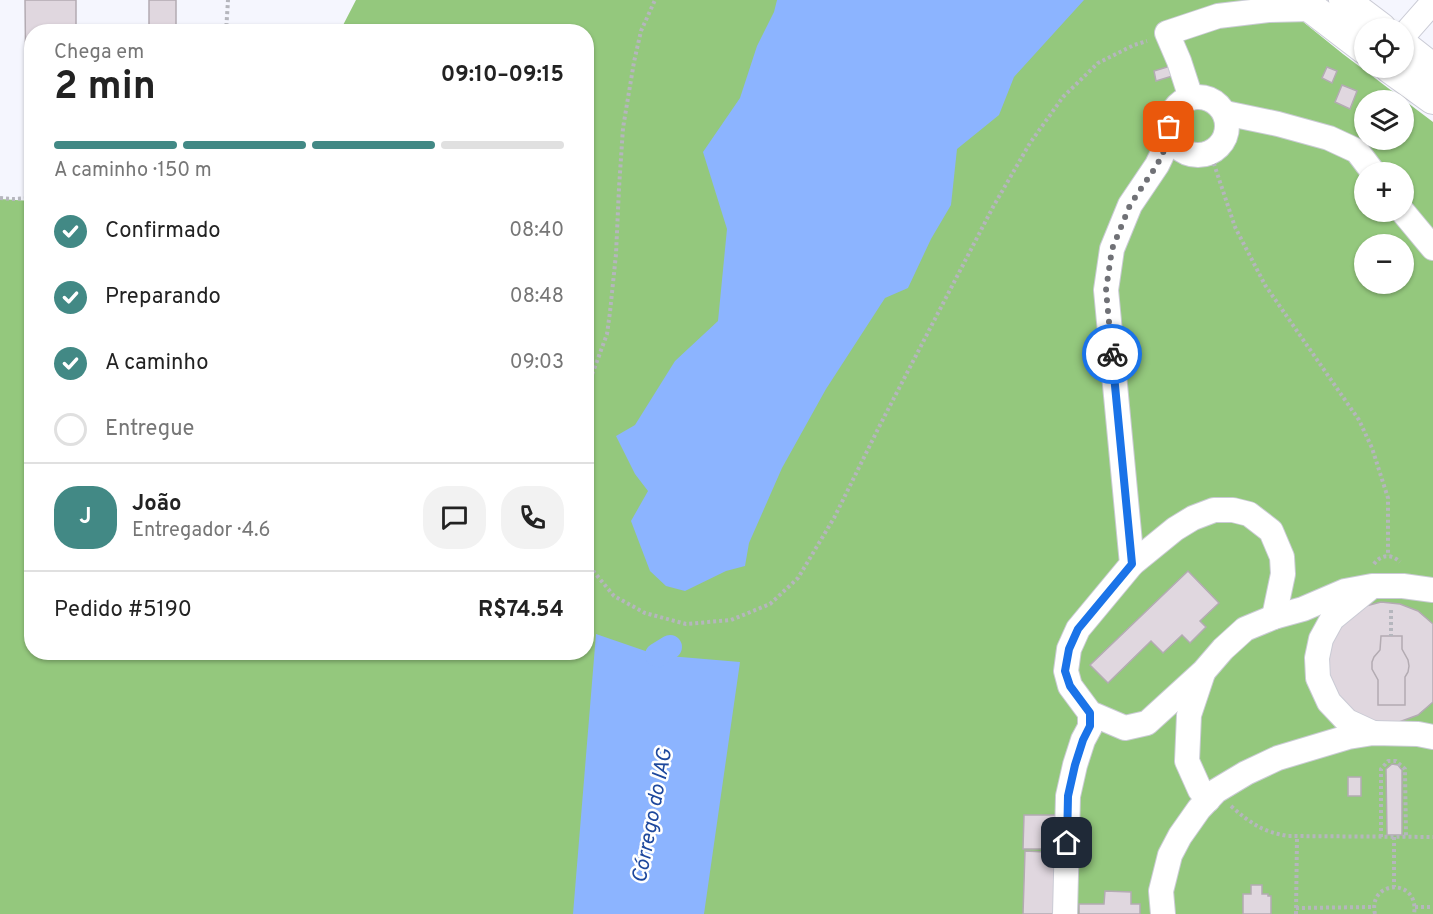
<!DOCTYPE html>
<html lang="pt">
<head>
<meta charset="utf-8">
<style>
  :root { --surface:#fff; --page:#f2f2f2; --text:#222; --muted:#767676; --line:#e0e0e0; --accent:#428985 }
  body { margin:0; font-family:Overpass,sans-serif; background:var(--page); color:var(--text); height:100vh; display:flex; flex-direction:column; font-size:22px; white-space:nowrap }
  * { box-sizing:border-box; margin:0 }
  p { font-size:20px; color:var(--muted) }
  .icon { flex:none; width:33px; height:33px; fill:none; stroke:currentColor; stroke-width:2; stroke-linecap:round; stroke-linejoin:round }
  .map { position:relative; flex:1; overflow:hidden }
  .panel { position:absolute; left:24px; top:24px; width:570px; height:636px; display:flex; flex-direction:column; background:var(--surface); border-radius:24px; box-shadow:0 2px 4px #0004 }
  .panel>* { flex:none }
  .tools { position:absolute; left:1354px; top:18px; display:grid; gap:12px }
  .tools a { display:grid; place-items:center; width:60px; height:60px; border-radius:50%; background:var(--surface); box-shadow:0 2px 4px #0004; font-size:30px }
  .pin { position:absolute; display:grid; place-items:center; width:51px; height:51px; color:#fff; margin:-26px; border-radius:12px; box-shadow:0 3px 9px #0006 }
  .courier { position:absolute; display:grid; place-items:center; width:60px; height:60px; margin:-30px; border:4px solid #1a73e8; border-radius:50%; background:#fff; color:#222; box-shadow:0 2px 8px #0007 }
  .headline em { font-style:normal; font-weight:700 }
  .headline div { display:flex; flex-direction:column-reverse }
  .headline { display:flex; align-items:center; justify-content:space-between; height:102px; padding:0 30px }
  h1 { font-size:39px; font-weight:700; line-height:45px }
  .bar { display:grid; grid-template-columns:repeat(4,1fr); gap:9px 6px; align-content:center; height:72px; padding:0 30px }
  .bar i { height:8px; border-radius:4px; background:var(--line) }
  .bar .selected { background:var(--accent) }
  .bar p { grid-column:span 4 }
  .line { display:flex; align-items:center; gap:15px; padding:0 30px; border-top:2px solid var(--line) }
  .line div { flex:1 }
  .round { display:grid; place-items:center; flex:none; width:63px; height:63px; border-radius:24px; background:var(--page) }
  ol { padding:0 30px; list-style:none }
  li { display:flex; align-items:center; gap:18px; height:66px }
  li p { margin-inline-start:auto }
  li .icon { padding:6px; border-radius:50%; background:var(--accent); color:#fff; stroke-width:4 }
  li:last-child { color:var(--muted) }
  li i { width:33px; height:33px; border:3px solid var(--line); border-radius:50% }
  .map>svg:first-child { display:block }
  .forest { fill:#94c87d; fill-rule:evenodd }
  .water { fill:#8cb4ff }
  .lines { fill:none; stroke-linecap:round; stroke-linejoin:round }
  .stream { stroke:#8cb4ff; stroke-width:7 }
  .canal { stroke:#8cb4ff; stroke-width:24 }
  .building { fill:#e0d7df; stroke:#b3abb2; stroke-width:1.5 }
  .minor-casing { stroke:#cacbd5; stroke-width:26 }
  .major-casing { stroke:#cacbd5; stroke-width:32 }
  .path { stroke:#b5b6bd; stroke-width:4; stroke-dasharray:3 3; stroke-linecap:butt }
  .minor { stroke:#fff; stroke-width:24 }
  .major { stroke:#fff; stroke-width:30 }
  .done { stroke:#707176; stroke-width:6; stroke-dasharray:0 10.8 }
  .route { stroke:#1a73e8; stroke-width:8 }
  .labels { text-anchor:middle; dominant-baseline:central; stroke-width:5; stroke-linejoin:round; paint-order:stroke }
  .water-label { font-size:21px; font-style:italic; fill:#1e489d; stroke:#fff }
</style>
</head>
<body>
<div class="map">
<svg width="1433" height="914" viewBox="0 0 1433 914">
  <rect width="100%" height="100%" fill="#f5f6fe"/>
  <!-- forest -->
  <path class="forest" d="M356,0h920l67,54 90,68v792h-1433v-715l31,2 1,451h554v-620l-246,-1zM1365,100h39v40h-39zM1365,172h39v40h-39zM1365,244h39v40h-39z"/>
  <!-- water -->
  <g class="water">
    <path d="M777,0h307l-70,77 -15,38 -42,34 -6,56 -20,34 -23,49 -23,10 -59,91 -44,79 -33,75 -4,23 -19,5 -41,20 -19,-5 -16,-15 -19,-50 17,-30 -13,-17 -19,-38 19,-11 40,-64 43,-40 9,-92 -24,-77 37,-54 17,-52 17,-34z"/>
    <path d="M596,634l61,21 83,7 -36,252h-131z"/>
  </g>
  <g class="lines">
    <!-- stream -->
    <path class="stream" d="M660,664l-3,-9 5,-11"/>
    <!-- canal -->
    <path class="canal" d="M657,655l13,-8"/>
  </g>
  <!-- building -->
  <g class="building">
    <path d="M25,0h51v32h-44v66h-6z"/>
    <rect x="149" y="0" width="27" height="32"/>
    <path d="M1177,64l2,10 -23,7 -2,-10z"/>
    <path d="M1327,67l10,4 -5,12 -10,-5z"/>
    <path d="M1342,85l15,6 -7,18 -15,-7z"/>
    <path d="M1188,571l31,32 -19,18 6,6 -16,16 -8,-8 -19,18 -12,-12 -43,42 -18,-18z"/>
    <path d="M1381,602l19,2 18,7 15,13v78l-15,13 -19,7 -21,1 -19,-7 -16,-11 -17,-35 8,-37 28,-26z"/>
    <path d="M1381,636h21v13l6,11 1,6 -1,6 -3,5v28h-27v-25l-6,-11v-7l2,-5 6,-7z"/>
    <path d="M1392,764l6,1 4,5v65h-15l-1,-66z"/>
    <rect x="1348" y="777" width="13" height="19"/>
    <path d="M1024,815h40v34h-41z"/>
    <path d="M1025,851l39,2 -2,61h-39z"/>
    <path d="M1251,885h11v9h6v2h3v18h-28v-20h8z"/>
    <path d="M1105,891l26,1v12h9v10h-61v-10h25z"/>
  </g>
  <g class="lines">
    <defs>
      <g id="minor">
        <path d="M1404,35l29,-33"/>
        <circle cx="1198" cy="126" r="29"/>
        <path d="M1191,98l-12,-37 -12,-28 51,-17 50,-6 43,-1"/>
        <path d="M1225,113l53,11 51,14 28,13 16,21"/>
        <path d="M1171,136l-14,29 -27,40 -18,44 -6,41 26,274 -54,65 -9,20 -3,22 4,15 20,27 35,15 22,-5 57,-52 19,-22 22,-20 29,-12 29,-8 42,-18 27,-5h31l30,4"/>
        <path d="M1403,212l30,36"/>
        <path d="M1132,564l43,-35 18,-11 21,-8h19l16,4 22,17 11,26 1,17 -9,43"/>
        <path d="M1370,588l-38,31 -11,20 -4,19 1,20 11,24 18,19 26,12"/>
        <path d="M1203,673l-14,42 -2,46 13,29 8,10"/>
        <path d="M1065,914l3,-118 7,-31 8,-25 7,-13v-14"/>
        <path d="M1163,914l-2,-23 9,-36 10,-19 19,-27 17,-18 30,-18 32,-15 70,-21 25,-4 45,1 15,3"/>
      </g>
      <g id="major">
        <path d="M1301,0l64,49"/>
        <path d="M1344,0l37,28"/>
        <path d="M1404,46l29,23"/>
        <path d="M1390,68l43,31"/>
      </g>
    </defs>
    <!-- minor casing -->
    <use href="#minor" class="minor-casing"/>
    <!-- major casing -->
    <use href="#major" class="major-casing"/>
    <!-- path -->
    <g class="path">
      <path d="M226,32l2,-32"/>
      <path d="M1210,152l25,75 30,58 94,135 13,28 16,50v58"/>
      <path d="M0,198l13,1 19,-1"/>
      <path d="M586,391l21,-57 3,-22 6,-58 3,-66 4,-60 11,-66 7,-31 14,-31"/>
      <path d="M586,554l8,18 20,24 31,17 41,11 45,-4 39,-16 28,-26 36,-60 46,-93 113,-218 37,-64 33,-46 35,-34 36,-18 13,-4"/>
      <path d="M1374,564c7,-10 18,-10 26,-2"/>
      <path d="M1391,610v26"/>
      <path d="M1231,806c19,17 32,26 57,30l145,1"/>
      <path d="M1381,837v-68l7,-8h8l9,8 1,68"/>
      <path d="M1394,837v50"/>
      <path d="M1415,907h18"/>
      <path d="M1296,908l78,-1"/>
      <path d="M1296,914l1,-77"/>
      <path d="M1375,914c-8,-34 45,-37 39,0"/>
    </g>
    <!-- minor -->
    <use href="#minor" class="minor"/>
    <!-- major -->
    <use href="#major" class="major"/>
  </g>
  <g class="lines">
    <!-- done -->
    <path class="done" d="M1112,354l-6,-64 6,-41 18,-44 27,-40 14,-29 -2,-9"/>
    <!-- route -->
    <path class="route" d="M1067,843l1,-47 7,-31 8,-25 7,-14v-13l-20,-27 -5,-15 4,-22 9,-20 54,-65 -20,-210"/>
  </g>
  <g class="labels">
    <!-- water labels -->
    <g class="water-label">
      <text transform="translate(653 816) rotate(-79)">Córrego do IAG</text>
    </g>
  </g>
</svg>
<div class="tools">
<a><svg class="icon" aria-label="locate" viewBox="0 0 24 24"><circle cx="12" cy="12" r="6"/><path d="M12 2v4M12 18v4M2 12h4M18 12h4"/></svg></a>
<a><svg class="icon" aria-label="layers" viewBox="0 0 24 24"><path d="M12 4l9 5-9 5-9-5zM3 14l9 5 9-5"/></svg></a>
<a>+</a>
<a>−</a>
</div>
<div class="pin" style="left:1169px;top:127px;background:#ea580c"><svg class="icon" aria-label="bag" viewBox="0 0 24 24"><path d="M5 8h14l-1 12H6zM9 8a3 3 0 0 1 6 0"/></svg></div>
<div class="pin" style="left:1067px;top:843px;background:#1f2937"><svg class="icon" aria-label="home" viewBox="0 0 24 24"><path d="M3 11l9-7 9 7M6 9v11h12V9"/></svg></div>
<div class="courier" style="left:1112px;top:354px"><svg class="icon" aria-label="bike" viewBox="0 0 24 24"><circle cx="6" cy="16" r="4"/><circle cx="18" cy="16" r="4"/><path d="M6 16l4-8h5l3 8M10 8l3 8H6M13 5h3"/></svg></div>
<section class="panel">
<div class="headline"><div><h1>2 min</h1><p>Chega em</p></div><em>09:10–09:15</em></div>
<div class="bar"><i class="selected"></i><i class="selected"></i><i class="selected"></i><i></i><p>A caminho · 150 m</p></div>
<ol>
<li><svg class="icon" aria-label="check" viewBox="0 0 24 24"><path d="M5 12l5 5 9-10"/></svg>Confirmado<p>08:40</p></li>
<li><svg class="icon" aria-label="check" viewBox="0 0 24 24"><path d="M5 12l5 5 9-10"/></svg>Preparando<p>08:48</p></li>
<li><svg class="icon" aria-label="check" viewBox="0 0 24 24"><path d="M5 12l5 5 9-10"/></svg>A caminho<p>09:03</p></li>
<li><i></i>Entregue</li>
</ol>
<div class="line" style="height:108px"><b class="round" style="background:var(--accent);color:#fff">J</b><div><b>João</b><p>Entregador · 4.6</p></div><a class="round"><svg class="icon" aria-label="chat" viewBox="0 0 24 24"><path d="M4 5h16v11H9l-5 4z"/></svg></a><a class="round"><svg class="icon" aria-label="phone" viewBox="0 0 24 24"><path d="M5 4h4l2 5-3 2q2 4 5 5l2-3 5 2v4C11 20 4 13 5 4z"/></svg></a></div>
<div class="line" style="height:78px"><div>Pedido #5190</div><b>R$74.54</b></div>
</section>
</div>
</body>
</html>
